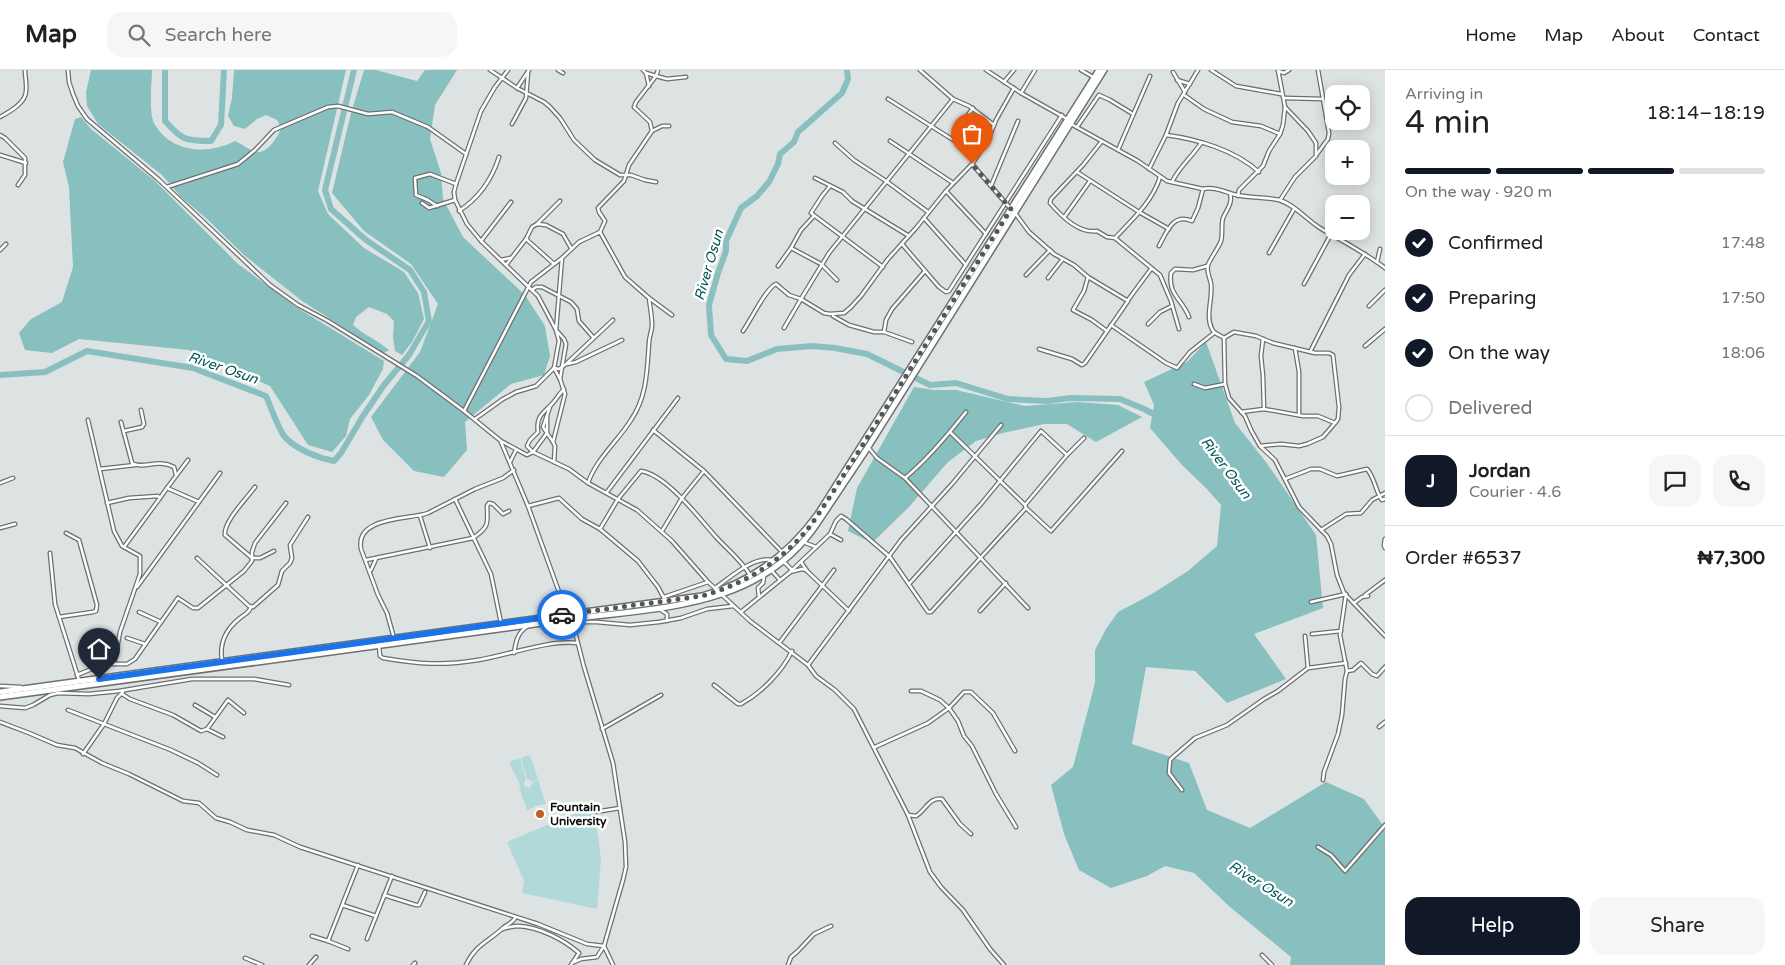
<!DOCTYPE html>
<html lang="en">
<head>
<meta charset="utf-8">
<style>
  :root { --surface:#fff; --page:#f6f6f6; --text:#202124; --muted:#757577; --line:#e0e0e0; --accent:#111827 }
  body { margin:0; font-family:"Varela Round",sans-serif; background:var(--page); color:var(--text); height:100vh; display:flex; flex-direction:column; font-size:19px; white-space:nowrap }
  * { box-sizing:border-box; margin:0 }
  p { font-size:16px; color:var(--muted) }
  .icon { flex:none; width:28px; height:28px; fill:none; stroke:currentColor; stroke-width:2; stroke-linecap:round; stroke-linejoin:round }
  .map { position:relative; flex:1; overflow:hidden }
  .details { display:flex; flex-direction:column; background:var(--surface); width:400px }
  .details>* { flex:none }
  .buttons { position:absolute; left:1325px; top:15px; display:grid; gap:10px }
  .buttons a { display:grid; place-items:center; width:45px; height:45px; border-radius:10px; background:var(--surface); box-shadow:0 2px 12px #0003; font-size:25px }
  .pin { position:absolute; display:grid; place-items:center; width:42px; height:42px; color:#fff; margin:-51px -21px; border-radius:50% 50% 50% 0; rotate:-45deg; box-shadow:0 0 5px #0007 }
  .pin .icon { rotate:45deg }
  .courier { position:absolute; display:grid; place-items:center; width:50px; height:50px; margin:-25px; border:4px solid #1a73e8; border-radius:50%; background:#fff; color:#222; box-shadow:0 1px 6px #0007 }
  .headline em { font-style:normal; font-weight:600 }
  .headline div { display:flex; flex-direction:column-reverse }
  .headline { display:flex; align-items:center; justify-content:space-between; height:85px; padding:0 20px }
  h1 { font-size:32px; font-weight:600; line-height:38px }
  .bar { display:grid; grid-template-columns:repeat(4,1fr); gap:8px 5px; align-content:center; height:60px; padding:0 20px }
  .bar i { height:6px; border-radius:4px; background:var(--line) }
  .bar .active { background:var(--accent) }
  .bar p { grid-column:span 4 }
  .line { display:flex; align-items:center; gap:12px; padding:0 20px; border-top:1px solid var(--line) }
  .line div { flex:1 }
  .round { display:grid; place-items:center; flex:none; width:52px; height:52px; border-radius:15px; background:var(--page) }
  ol { padding:0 20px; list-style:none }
  li { display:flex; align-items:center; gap:15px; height:55px }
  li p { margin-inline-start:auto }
  li .icon { padding:5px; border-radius:50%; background:var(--accent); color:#fff; stroke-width:4 }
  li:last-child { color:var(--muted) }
  li i { width:28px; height:28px; border:2px solid var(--line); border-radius:50% }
  .primary-button { display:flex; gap:10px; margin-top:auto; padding:10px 20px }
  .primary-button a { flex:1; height:58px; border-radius:15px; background:var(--accent); color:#fff; font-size:20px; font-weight:600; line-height:58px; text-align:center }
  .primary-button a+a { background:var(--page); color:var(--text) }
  header { display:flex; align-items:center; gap:30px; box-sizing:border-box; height:70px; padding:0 25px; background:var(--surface); border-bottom:1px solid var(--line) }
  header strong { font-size:24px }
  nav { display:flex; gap:28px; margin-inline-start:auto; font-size:18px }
  .search { width:350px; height:45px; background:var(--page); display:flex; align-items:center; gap:12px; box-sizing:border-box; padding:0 18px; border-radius:15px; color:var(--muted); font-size:19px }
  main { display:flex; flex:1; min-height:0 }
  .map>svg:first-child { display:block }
  .green { fill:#b1d9d9 }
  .forest { fill:#88bfbf }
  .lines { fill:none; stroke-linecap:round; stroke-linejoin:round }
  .river { stroke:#89c0bf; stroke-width:6 }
  .street-casing { stroke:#6c7070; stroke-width:5 }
  .highway-casing { stroke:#6c7070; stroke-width:8 }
  .street { stroke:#fff; stroke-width:2.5 }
  .highway { stroke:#fff; stroke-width:5 }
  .done { stroke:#545757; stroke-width:5; stroke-dasharray:0 9 }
  .route { stroke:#1a73e8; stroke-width:6 }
  .poi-dot { fill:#c15d27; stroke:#fff; stroke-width:2 }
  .labels { text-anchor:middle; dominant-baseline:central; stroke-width:5; stroke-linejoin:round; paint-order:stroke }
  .poi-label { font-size:12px; font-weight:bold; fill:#0a0c0c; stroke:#fff; text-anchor:start }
  .water-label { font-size:14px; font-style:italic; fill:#005556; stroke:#fff }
</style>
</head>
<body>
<header>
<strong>Map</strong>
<div class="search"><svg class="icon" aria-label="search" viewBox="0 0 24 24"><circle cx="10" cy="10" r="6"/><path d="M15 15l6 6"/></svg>Search here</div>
<nav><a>Home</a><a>Map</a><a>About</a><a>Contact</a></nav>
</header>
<main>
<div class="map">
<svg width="1385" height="895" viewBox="0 0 1385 895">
  <rect width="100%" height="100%" fill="#dde3e2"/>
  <!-- green -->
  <g class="green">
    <path d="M530,685l8,24 -5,2 -6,-2 -6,-21z"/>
    <path d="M520,688l6,22 -2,2v4l6,2 3,-6 5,-2 8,24 -11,2v1l-8,3 -8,-22 2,-1 -12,-25z"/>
    <path d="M592,736l6,29 3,25 -4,49 -75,-16 2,-12 -17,-39z"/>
  </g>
  <!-- forest -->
  <g class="forest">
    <path d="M91,0h61c0,14 -4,43 3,55 17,28 53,30 80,16 7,3 11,7 18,10 13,6 25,-14 28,-23l-4,-8 -11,-5 -9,4 -12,10 -11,-3 -6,-10 4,-18 2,-28h112l-28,121 10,23 36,34 40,24 14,21 6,26 -12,23 -10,13 -7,-4 -2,-13 1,-17 -7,-7 -18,-7 -13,10 -3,8c11,10 24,15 36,25l-5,3 -82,-52 -58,-46 -37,-36 -26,-22 -19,-22 -64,-51 -11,-18 -1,-14z"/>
    <path d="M364,0h12l41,11 8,-11h32l-22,35 -5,34 11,34 2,26 20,38 62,58 20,31 5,30 -6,19 -33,9 -46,38 2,28 -23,27 -30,-6 -31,-31 -12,-23 49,-65 18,-48 -27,-40 -47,-33 -32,-38 19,-80z"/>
    <path d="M81,47l10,12 64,52 83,83 58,43 88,54 -1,8 -14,26 -19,24 -4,17 -14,16 -24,-7 -38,-59 -81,-36 -110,-11 -27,14 -27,-3 -6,-17 12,-14 31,-17 11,-35 -4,-80 -6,-25 12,-43z"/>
    <path d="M1206,272l29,81 31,39 50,73 7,73 -69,26 32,45 -59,24 -32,-32 -49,-4 -14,77 57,19 18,47 43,18 76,-46 38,17 21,29v137h-95l1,-8 -61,-50 -36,-34 -29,-7 -18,10 -36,12 -32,-18 -15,-36 -13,-49 22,-18 22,-84v-33l11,-21 12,-17 34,-18 36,-23 29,-25 4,-41 -15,-17 -24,-23 -32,-37 4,-23 -10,-23 43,-20z"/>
    <path d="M914,317l20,3h22l69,16 53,-4 40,3 24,12 -46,25 -29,-18h-23l-41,9 -27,8 -28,21 -39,45 -37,36 -24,-12 9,-43z"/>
  </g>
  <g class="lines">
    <!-- river -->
    <g class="river">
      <path d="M165,0v51c17,19 20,20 46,20l10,-16 3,-55"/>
      <path d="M847,0l1,9 -6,14 -44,39 -4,10 -14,12 -2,10 -9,18 -12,14 -16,12 -15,33v10l-8,22 -9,32 2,30 15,24 21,2 30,-12 35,-3 23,2 32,6 63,31 26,-2 52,16 39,2 24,-3 49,1 24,10 34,18 23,30 15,16 2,10 13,13 21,27 -5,14 -11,18 -38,35 -52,40 -14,16 -14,23 -11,26 -3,31 -11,23 -4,30 -8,10 -4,14c14,20 14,21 7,45l14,19h29l28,-13 18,1 56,21 50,34 13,5 30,18 3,20 -2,12"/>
      <path d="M0,305l45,-3 42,-21 106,17 73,28c5,11 11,30 18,40 11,13 34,22 50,25l7,-8 22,-37 21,-31 25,-30 20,-34 -5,-29 -14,-22 -44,-30 -35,-31 -6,-19 29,-120"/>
    </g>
    <defs>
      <g id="street">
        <path d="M68,0l1,12 4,12 5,12 9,13 71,60 112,106 28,20 30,16 89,55 47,35 37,30 26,14 6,-3 36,17 19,14 49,27 35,31 36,41 10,9"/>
        <path d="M490,0l27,18 12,-18"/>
        <path d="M558,0l5,3"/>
        <path d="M658,0l-2,6 11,3 19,-2"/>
        <path d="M920,0l33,29 16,7 25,19"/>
        <path d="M986,0l35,23 46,26"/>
        <path d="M1081,0l12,7"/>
        <path d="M1211,0l25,16 45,8"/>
        <path d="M1278,1l6,2 5,-3"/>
        <path d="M1173,2l12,20"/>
        <path d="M646,3l3,13"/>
        <path d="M1177,10l13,4"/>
        <path d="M1004,12l10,-12"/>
        <path d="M517,18l27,14 6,5 10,11 14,22 21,20 25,15h11l14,5 11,2"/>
        <path d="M1021,23l14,-23"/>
        <path d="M1184,25l20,14 28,13 29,4 19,8"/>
        <path d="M1285,28l38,1"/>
        <path d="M888,29l70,44 16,16"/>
        <path d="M953,29l-124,154 -28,46 23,14 6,1 14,-1 7,-6 10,-11 27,-37 28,-31 30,-37 26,-27 16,-24 8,-20 18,-32"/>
        <path d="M0,47c9,-5 26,-14 26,-26 1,-7 -1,-14 -1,-21"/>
        <path d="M512,54l14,-26 2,-26"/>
        <path d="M1071,54l67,37 29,20 36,8c12,-3 23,4 34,6 13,3 28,2 42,5 15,4 28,20 41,28 22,13 44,24 65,40"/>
        <path d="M1077,57l22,-32 11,5 23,14"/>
        <path d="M652,61l10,-5h7"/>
        <path d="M0,65l5,3 20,20v17l-7,10"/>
        <path d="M1166,65c31,4 69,15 93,37"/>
        <path d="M890,71l63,42"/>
        <path d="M1102,71l-19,24 -32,34 -1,4c11,13 29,31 47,28l10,6 8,1 45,37 11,26 8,28"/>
        <path d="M835,73l19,17 32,21 42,31"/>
        <path d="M961,75l7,-8 -7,-13 12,-16"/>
        <path d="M1118,80l32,-74"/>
        <path d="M1317,84l11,-15 1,-6 -11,-63"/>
        <path d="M0,85l26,8"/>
        <path d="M972,94l38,44"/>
        <path d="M1149,99l17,-34 12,-32 20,-33"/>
        <path d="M1077,102l62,40 30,17"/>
        <path d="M815,108l28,14 9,9 57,35"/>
        <path d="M1172,112c7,-15 20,-25 29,-39"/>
        <path d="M830,116l-8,10 -11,17 72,54"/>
        <path d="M991,116l27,-65"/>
        <path d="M167,117l71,-23 17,-14 19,-20 54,-23 10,-1 30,8 24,-2 36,15 38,27"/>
        <path d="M946,121l40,43"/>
        <path d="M1230,123c3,10 -3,16 -7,25 -2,7 0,16 -2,23 -3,8 -10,16 -13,24 -2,7 2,12 3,19 2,14 -6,32 1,45 2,5 8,6 12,9l1,46 4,14 16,18 6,14 9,16 15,14 24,47 28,29 4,8 6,31 7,18 41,43"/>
        <path d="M1238,126l1,-6 24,-24 6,-15 11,-17 3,-9 2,-18 -7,-37"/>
        <path d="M1280,130l15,-23 21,-21v-13l-8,-12 -23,-24"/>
        <path d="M422,133l7,5 26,-8"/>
        <path d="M437,136l-9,-6 -12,-5 -1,-17 15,-4 26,10"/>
        <path d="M459,141c20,-13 33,-32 40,-54"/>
        <path d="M1015,143l14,19 25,22 20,11 14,12 40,24 -43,62 -3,2 -10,-6 -33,-10"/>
        <path d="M814,146l-13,14 -10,18 30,16 16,16"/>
        <path d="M1065,146l25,-35"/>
        <path d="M924,148l42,47"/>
        <path d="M537,154l23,-23"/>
        <path d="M600,162l5,-11 -6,-9 -1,-4 26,-27 5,-16 23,-34 -2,-9 -16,-15 2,-5 20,-26 -10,-3 -3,-3"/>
        <path d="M1115,168c17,-18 38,-37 45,-61"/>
        <path d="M481,171l30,-39"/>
        <path d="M902,174l37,43 7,5 3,-1 113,-176"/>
        <path d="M1159,176c8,-15 14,-33 33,-25l6,-13 5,-19"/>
        <path d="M0,180l6,-6"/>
        <path d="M1269,183l25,-44"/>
        <path d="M501,190l9,-2"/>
        <path d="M1377,192l3,-13"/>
        <path d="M554,194l-28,-25 6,-12 5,-3 9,1 17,9 8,14"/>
        <path d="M506,195l20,-26"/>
        <path d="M778,196l13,-18"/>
        <path d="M1026,205l24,-25"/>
        <path d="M1088,207l-4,14 -11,19 19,10 15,11"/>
        <path d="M1048,208l14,-18"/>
        <path d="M1304,214l27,-50"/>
        <path d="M532,220l4,-3h6l29,15 6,7 2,12 14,16"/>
        <path d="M649,228l23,17"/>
        <path d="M1128,230l23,-31"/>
        <path d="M1369,236l16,-16"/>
        <path d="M833,246l16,9 25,7h10l28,10"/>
        <path d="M1189,247c-7,-18 -21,-22 -18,-44l4,-4 18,1 14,-4"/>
        <path d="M1148,254l12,-12 12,-6"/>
        <path d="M1111,255l55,38 11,5 13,-16 24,-19"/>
        <path d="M743,261c8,-11 23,-43 33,-47l13,11 12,4 -17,29"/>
        <path d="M884,262l2,-12 6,-11 33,-38"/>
        <path d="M1224,268l10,-6 22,4 17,7 42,10h14l4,2 6,52 -1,12 -3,4 -17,-7h-15l-39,-7 -23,3"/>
        <path d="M1263,269l-2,17 2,20 1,33"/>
        <path d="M1365,276l20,-17"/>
        <path d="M1295,278l4,24v43"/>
        <path d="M1310,282l39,-77 16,-21"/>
        <path d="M567,294l9,-2 46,-22"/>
        <path d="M554,298l6,11 5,15 -12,48 2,4 -1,16"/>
        <path d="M554,298l5,1 7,-5 47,-44"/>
        <path d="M560,309l6,-35 -2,-5 -8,-9 6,-72"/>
        <path d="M1194,314l11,4 20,-4"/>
        <path d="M550,337l-7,20 10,15"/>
        <path d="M464,341l67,-129 31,-24 17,-16 21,-10 25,45 24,21c1,9 3,18 3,27 0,6 -3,12 -3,18 -2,28 -2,54 -18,77 -13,21 -35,39 -43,63"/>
        <path d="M547,346v17l-14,19 -6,-6 3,-6 8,-8c-2,-15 4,-18 13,-27 5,-5 8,-11 13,-16"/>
        <path d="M475,349l28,-20 13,-7 20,-6 18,-18 5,-27 -3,-11 -18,-34 -57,-55 -14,-17 -12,-24 -1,-8 2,-8 25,-73 14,-24 13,-17"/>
        <path d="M121,352l11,41c11,7 25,-5 42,4l2,8"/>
        <path d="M653,360l51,41"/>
        <path d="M124,361l18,-4 2,-3 -3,-14"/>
        <path d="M950,362l75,73"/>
        <path d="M501,372l27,64 39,108"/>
        <path d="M1260,376l21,-2 18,2 8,-2 16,-7 12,-14"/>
        <path d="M868,377l9,11 28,20 123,130"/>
        <path d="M510,392l6,-12"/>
        <path d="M100,399l35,-4"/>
        <path d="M905,408c23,-19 42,-42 61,-66"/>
        <path d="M1285,409l26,-10h9l17,7 30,-7c8,9 9,24 15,31l3,-1"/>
        <path d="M0,413l13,-5"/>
        <path d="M255,417c-8,11 -32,35 -30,48l27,23h8l14,-7"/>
        <path d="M167,418l21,-28"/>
        <path d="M607,422l71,-94"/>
        <path d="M160,428l7,-10 32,14"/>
        <path d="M455,429l36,75 10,49"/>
        <path d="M107,433l22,-5 29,-2 2,2 -36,49"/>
        <path d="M528,436l31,-8 23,21 18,10"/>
        <path d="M1026,438l25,23 71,-80"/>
        <path d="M420,446l10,32"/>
        <path d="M0,458l15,-4"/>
        <path d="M1321,460l25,-16 15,-1 11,-13 13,-7"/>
        <path d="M662,461l20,-33 22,-27 78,81"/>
        <path d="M830,464l6,-13 5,-5 5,3 44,38 38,55h3l95,-104 -1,-3 42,-50 17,-17"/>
        <path d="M1385,469l-1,6 1,3"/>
        <path d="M803,472l13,5"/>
        <path d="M50,483l5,51 24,76"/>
        <path d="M197,488l52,48 4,1 25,-22 4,-14 8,-8 2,-5 -2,-13 18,-28"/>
        <path d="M366,490l107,-22c16,-11 15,-14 14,-32l2,-3 4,1 10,10 6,-3"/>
        <path d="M783,491l9,9"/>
        <path d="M801,492l6,9 42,40"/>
        <path d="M371,500l5,-11"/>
        <path d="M771,500l9,10"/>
        <path d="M790,502l12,-3 4,1"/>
        <path d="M909,514l72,-80 60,-73 26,24"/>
        <path d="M137,517l83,-114"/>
        <path d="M715,518c16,-11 38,-32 58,-28"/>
        <path d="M722,525l28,26 58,44 8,11 19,14 19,19 54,106 22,57 11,15 22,23 27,39 14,16"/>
        <path d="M1365,525l20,-15"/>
        <path d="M664,527l44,-15"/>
        <path d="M759,527l-1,-9 5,-5 1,-7"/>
        <path d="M665,530l-7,-13 -20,-26 -38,-32 18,-30 23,-28c26,4 58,47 75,66 12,13 25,23 34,38"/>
        <path d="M1311,532l35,-8"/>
        <path d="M1354,533l8,-6 6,-1"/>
        <path d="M659,539l8,5v7"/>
        <path d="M980,541l26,-28"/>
        <path d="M139,542l22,10"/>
        <path d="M741,542l48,-39 41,-39 11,6"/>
        <path d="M59,547l34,-5 3,-1 1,-6 -18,-65 -13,-7"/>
        <path d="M572,550l12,47 29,96 12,79 1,25 -3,13 -19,66 9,19"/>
        <path d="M572,552h25l33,3 29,-3 22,-4 26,-9 26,-3"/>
        <path d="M1312,564l29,-3"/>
        <path d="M1305,566l3,32 38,-5"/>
        <path d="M127,568l18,6"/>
        <path d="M394,568l-7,-25 -9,-18 -17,-46c-6,-33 48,-29 67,-36l47,-24 28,-11 11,-8"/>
        <path d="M780,572l54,-72"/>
        <path d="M379,576l1,10 3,2c35,6 60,8 95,2 31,-5 69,-20 99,-17"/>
        <path d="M514,583c2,-12 3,-20 14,-27"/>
        <path d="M222,590c-3,-18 4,-31 18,-42 5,-4 9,-5 11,-11"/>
        <path d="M114,594h13l8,-5 43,-61 15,10h5l46,-37 8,-10v-9l3,-9 31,-40"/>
        <path d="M808,595l93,-125 51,-56 49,-59"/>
        <path d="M1347,601l6,-1 8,-7 11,11 5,2 8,-9"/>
        <path d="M77,605l27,-11h10l6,-32 20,-58v-18l-18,-10 -8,-15 -26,-111"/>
        <path d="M714,615l24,19h3c20,-11 41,-32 51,-53"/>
        <path d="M0,616l21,1"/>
        <path d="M911,621h10l19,9 9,8 9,13 6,15 8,10 24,48 20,33"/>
        <path d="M122,624l8,5 43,16 28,16 6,-2 21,-29 16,13"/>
        <path d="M195,635l20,12"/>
        <path d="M0,636l25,2 8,-3 17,-10 8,-2 31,1 30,-3 73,-12h62l35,6"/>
        <path d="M68,640l103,40 27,13 19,12"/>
        <path d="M0,652l29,11 28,12 18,3 27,15 27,11 54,27 16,2 17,15 14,4 17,8 27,5 26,12 238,77 49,20 17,2 -7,11 -16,2 -7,3"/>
        <path d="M1379,657l6,-5"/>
        <path d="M207,659l16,8"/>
        <path d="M602,659l59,-34"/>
        <path d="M875,677l53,-24 21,-15 15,-16h7l22,21 22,38"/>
        <path d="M83,684l21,-30 13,-26 6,-6"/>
        <path d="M1323,710l1,-8 14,-38 4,-19 3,-36 2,-8 -7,-36 6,-41"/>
        <path d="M1182,720l-13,-17 1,-13 3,-3 22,-19 32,-13 37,-26 14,-8 30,-23"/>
        <path d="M595,742l25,-4"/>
        <path d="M908,745l8,1c10,-6 13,-19 26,-17l18,25 11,10"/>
        <path d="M1318,777l13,8 14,16 40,-46"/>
        <path d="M384,825l32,10h3l6,-13"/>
        <path d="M342,835l34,11"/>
        <path d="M502,859c5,-1 10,-3 16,-3 21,1 45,13 61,27l-8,12"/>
        <path d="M312,866l16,5"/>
        <path d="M367,869l25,-63"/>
        <path d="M348,879l-20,-8 30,-76"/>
        <path d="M1262,885l10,10"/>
        <path d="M245,888l17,7"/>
        <path d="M309,895l7,-8"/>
        <path d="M413,895l2,-2"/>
        <path d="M466,895c10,-21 22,-23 37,-37 4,-4 9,-4 12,-10"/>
        <path d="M788,895l3,-8 7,-6 16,-17 17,-8"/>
      </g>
      <g id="highway">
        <path d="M0,622l702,-96c48,-13 87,-42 116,-82l281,-444"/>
        <path d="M0,627l572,-78c89,-12 187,-11 244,-94l52,-78 236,-377"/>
      </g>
    </defs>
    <!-- street casing -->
    <use href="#street" class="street-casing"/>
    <!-- highway casing -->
    <use href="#highway" class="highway-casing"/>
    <!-- street -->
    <use href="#street" class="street"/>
    <!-- highway -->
    <use href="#highway" class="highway"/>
  </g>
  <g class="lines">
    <!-- done -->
    <path class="done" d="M562,545l140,-19c40,-11 77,-33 104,-65 10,-12 18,-26 27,-39l178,-283 -39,-45"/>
    <!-- route -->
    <path class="route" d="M99,609l463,-64"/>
  </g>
  <!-- markers -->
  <circle class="poi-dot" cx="540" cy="744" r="5"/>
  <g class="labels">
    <!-- poi labels -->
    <g class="poi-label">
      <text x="550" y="737">Fountain<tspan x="550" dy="14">University</tspan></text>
    </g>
    <!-- water labels -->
    <g class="water-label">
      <text transform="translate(709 195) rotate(-74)">River Osun</text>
      <text transform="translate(223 298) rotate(19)">River Osun</text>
      <text transform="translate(1226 398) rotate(53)">River Osun</text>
      <text transform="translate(1261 814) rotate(32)">River Osun</text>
    </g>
  </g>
</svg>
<div class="buttons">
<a><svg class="icon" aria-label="locate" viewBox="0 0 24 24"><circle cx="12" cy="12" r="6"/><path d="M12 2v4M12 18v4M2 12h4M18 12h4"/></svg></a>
<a>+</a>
<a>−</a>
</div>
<div class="pin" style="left:972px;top:94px;background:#ea580c"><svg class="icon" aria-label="bag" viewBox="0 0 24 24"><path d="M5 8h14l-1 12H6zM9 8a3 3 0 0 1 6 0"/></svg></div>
<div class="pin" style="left:99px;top:609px;background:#1f2937"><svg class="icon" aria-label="home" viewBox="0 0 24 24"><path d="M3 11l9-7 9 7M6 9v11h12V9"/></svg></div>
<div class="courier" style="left:562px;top:545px"><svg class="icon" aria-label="car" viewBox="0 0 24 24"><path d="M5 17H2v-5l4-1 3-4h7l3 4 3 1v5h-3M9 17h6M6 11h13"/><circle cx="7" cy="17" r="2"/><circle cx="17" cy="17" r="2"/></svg></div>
</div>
<section class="details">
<div class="headline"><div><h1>4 min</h1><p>Arriving in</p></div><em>18:14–18:19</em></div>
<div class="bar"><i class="active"></i><i class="active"></i><i class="active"></i><i></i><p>On the way · 920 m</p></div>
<ol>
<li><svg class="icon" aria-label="check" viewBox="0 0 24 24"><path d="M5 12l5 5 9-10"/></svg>Confirmed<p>17:48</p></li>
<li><svg class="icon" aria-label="check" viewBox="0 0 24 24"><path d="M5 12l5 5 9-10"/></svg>Preparing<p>17:50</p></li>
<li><svg class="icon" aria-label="check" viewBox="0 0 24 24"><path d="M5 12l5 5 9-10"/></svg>On the way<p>18:06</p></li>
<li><i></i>Delivered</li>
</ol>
<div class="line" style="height:90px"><b class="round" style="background:var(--accent);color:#fff">J</b><div><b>Jordan</b><p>Courier · 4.6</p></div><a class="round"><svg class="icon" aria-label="chat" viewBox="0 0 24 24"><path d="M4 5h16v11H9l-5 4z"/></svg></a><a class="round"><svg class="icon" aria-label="phone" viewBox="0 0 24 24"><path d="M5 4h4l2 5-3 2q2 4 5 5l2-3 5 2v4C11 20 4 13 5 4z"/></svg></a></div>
<div class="line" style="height:65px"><div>Order #6537</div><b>₦7,300</b></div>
<div class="primary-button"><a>Help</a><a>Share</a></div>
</section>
</main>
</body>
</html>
